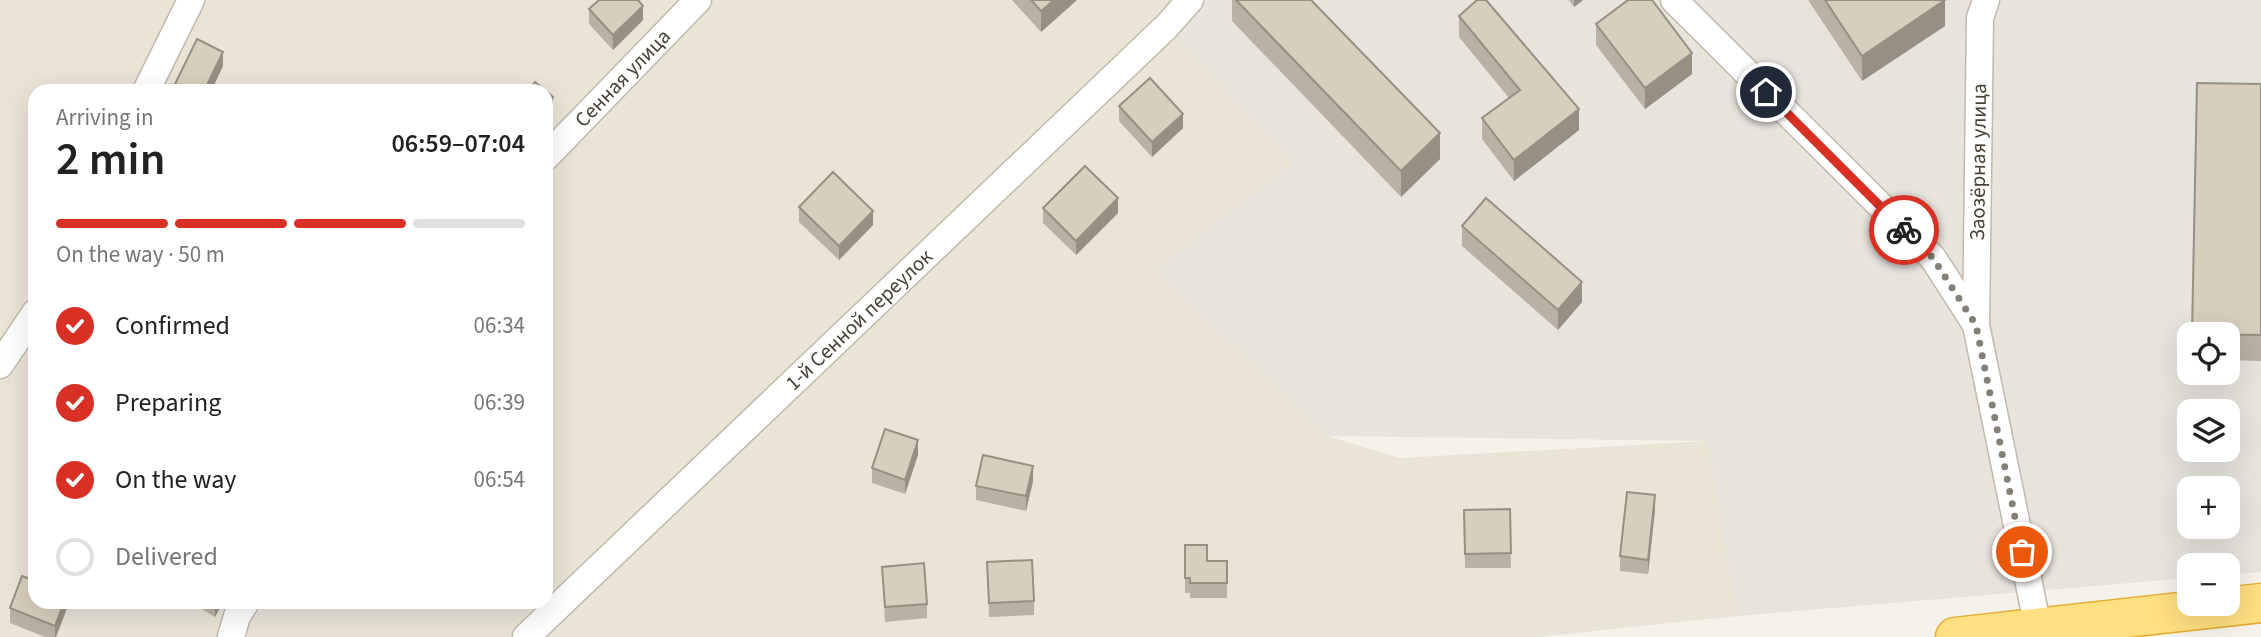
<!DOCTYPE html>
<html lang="en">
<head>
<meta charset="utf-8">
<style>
  :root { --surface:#fff; --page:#f2f2f2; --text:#222; --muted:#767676; --line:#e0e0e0; --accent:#d93025 }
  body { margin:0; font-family:"Source Sans 3",sans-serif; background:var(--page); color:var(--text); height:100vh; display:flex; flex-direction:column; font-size:26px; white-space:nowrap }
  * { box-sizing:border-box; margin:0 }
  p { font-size:23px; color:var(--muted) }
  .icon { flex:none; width:38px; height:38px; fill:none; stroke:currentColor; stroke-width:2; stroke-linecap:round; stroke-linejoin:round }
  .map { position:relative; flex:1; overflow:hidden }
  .drawer { position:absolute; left:28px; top:84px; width:525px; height:525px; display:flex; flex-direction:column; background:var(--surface); border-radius:21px; box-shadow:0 7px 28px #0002 }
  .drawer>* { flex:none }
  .tools { position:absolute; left:2177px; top:322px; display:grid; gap:14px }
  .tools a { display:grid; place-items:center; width:63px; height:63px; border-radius:14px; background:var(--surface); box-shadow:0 7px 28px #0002; font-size:35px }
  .pin { position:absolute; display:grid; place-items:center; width:60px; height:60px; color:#fff; margin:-30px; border:4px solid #fff; border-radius:50%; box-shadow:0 2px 7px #0007 }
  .courier { position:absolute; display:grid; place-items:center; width:70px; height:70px; margin:-35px; border:5px solid #d93025; border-radius:50%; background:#fff; color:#222; box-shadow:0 2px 9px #0007 }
  .overview em { font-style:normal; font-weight:600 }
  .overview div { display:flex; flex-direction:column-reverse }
  .overview { display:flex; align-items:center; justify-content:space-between; height:119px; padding:0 28px }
  h1 { font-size:46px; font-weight:600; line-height:52px }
  .bar { display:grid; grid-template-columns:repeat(4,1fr); gap:10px 7px; align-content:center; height:84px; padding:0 28px }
  .bar i { height:9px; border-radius:5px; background:var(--line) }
  .bar .current { background:var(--accent) }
  .bar p { grid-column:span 4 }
  ol { padding:0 28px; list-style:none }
  li { display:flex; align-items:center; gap:21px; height:77px }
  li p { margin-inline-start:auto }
  li .icon { padding:7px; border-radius:50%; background:var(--accent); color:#fff; stroke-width:4 }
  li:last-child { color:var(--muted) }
  li i { width:38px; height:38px; border:4px solid var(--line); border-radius:50% }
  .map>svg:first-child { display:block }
  .residential { fill:#e9e4d6; fill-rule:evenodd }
  .industrial { fill:#e7e3dd; fill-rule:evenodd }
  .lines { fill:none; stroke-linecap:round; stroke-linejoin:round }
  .minor-casing { stroke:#c1baab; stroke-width:29 }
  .trunk-casing { stroke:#e3ad34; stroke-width:41 }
  .minor { stroke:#fff; stroke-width:26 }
  .trunk { stroke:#ffdf80; stroke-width:38 }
  .wall { fill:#b9b1a3 }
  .shaded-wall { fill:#969084 }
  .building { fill:#d7cebd; stroke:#969084; stroke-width:2 }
  .done { stroke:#858075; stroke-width:7; stroke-dasharray:0 12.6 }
  .route { stroke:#d93025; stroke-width:9 }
  .labels { text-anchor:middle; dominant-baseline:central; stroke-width:7; stroke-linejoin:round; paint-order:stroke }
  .street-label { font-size:21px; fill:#494337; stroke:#fff }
</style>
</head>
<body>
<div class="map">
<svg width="2261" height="637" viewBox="0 0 2261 637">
  <rect width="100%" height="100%" fill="#f5f2e9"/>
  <!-- residential -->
  <path class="residential" d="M0,0h1190l-23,26 127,137 -137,107 171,166 72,22 307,-17 30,175 -200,21h-1537zM35,91h511v511h-511z"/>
  <!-- industrial -->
  <path class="industrial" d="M1190,0h1071v572l-33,3v-10h-39v13l-452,38 -30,-175 -379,-5 -172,-166 138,-107 -127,-137zM2189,334h39v39h-39zM2189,411h39v39h-39zM2189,488h39v39h-39z"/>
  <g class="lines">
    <defs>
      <g id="minor">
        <path d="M1674,0l259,258 43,67 62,303"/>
        <path d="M146,91l45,-91"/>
        <path id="s1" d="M546,157l152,-157"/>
        <path id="s2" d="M1976,325l4,-307 6,-18"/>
        <path d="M0,365l35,-52"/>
        <path d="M231,637l6,-21 9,-14"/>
        <path id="s3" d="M526,637l641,-611 23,-26"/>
      </g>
      <path id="trunk" d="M1955,637l306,-34"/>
    </defs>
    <!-- minor casing -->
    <use href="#minor" class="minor-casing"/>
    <!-- trunk casing -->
    <use href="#trunk" class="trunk-casing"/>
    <!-- minor -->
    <use href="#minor" class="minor"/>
    <!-- trunk -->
    <use href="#trunk" class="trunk"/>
  </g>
  <!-- wall -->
  <g class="wall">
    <path d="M1012,0h65l-36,32z"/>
    <path d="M1232,0h79l129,159 -39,38 -169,-176z"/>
    <path d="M1569,0h14l-9,7z"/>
    <path d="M1808,0h137v26l-83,55z"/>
    <path d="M589,9l54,11 -30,30 -24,-26z"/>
    <path d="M1459,16l120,114 -65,51 -32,-42v-21l27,-20 -50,-61z"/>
    <path d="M1596,24l96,50 -47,35 -49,-64z"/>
    <path d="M223,66l-12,25h-36v-7z"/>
    <path d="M2261,84v277l-33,-1v-26z"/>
    <path d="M1119,106l64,22 -31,29 -33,-36z"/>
    <path d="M799,207l74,18 -34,35 -40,-38z"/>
    <path d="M1043,208l75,5 -42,42 -33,-32z"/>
    <path d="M1462,226l120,76 -24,28 -96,-84z"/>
    <path d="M918,455l-13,39 -33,-11v-15z"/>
    <path d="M1033,481l-7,30 -50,-11v-14z"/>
    <path d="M1510,509l1,59h-46l-1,-58z"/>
    <path d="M1655,510l-7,64 -28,-3v-15z"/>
    <path d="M1185,545l22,16h20v37h-37v-5h-5z"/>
    <path d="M987,562l47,39v14l-45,2z"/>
    <path d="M882,567l45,37v14l-42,4z"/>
    <path d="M67,602v6l-11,29h-11l-35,-14v-15z"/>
    <path d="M190,602h33l-8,15z"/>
  </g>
  <!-- shaded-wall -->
  <g class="shaded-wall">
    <path d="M1054,0h23l-36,32v-21z"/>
    <path d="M1574,0h9l-9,7z"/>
    <path d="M1945,0v26l-83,55v-25z"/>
    <path d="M643,6v14l-30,30v-15z"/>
    <path d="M223,52v14l-12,25h-7z"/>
    <path d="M1692,53v21l-47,35v-21z"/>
    <path d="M553,97v7l-7,9v-7z"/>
    <path d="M1579,109v21l-65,51v-21z"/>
    <path d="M1183,114v14l-31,29v-15z"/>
    <path d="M1440,133v26l-39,38v-26z"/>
    <path d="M1118,198v15l-42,42v-14z"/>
    <path d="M873,211v14l-34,35v-14z"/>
    <path d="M1582,282v20l-24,28v-20z"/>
    <path d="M918,440v15l-13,39v-14z"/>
    <path d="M1033,466v15l-7,30v-15z"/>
    <path d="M1655,495v15l-7,64v-14z"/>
    <path d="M64,602h3v6l-11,29h-1v-11z"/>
    <path d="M215,602h8l-8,15z"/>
  </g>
  <!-- building -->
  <g class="building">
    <path d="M599,0h39l5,6 -30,29 -24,-26z"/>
    <path d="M1031,0h23l-13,11z"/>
    <path d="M1236,0h75l129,133 -39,38z"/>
    <path d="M1477,0h9l93,109 -65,51 -32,-42 38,-28 -61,-74z"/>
    <path d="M1628,0h24l40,53 -47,35 -49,-64z"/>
    <path d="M1825,0h120l-83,56z"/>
    <path d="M197,39l26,13 -19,39h-15l-14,-7z"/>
    <path d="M1150,78l33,36 -31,28 -33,-36z"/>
    <path d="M535,82l18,15 -7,9v-15h-18z"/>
    <path d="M2197,83l64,1v251l-69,-1z"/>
    <path d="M1085,166l33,32 -42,43 -33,-33z"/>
    <path d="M833,172l40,39 -34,35 -40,-39z"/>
    <path d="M1486,198l96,84 -24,28 -96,-84z"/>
    <path d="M885,429l33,11 -13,40 -33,-12z"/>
    <path d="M983,455l50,11 -7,30 -50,-10z"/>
    <path d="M1627,492l28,3 -7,65 -28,-4z"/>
    <path d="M1510,509l1,44 -46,1 -1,-44z"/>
    <path d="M1185,545h22v16h20v22h-37v-5h-5z"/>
    <path d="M1032,560l2,41 -45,2 -2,-41z"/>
    <path d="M924,563l3,41 -42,3 -3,-40z"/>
    <path d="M22,576l13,5v21h29l-9,24 -45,-18z"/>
  </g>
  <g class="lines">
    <!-- done -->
    <path class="done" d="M1904,230l29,28 43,67 46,227"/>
    <!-- route -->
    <path class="route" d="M1766,92l138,138"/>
  </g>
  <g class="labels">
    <!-- street labels -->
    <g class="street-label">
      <text stroke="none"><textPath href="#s1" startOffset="110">Сенная улица</textPath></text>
      <text stroke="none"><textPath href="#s2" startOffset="163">Заозёрная улица</textPath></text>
      <text stroke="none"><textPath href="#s3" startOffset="460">1-й Сенной переулок</textPath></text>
    </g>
  </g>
</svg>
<div class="tools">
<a><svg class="icon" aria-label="locate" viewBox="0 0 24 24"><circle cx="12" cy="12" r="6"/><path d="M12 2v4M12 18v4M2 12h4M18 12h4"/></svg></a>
<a><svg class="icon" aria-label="layers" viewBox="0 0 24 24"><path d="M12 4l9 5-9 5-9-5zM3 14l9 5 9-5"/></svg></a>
<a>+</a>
<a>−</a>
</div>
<div class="pin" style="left:2022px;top:552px;background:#ea580c"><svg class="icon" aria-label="bag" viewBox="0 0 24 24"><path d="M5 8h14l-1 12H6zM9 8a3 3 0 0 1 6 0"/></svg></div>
<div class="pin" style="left:1766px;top:92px;background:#1f2937"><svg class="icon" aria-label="home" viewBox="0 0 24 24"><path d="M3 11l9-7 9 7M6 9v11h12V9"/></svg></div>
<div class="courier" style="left:1904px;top:230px"><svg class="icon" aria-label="bike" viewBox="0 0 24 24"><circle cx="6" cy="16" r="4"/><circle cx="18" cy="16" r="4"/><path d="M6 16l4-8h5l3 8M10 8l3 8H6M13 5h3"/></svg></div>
<section class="drawer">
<div class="overview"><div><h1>2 min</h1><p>Arriving in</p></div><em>06:59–07:04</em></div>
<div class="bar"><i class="current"></i><i class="current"></i><i class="current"></i><i></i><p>On the way · 50 m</p></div>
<ol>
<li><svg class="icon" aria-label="check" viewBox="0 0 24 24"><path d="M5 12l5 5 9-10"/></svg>Confirmed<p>06:34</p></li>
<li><svg class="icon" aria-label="check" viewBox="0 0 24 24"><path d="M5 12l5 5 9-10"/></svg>Preparing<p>06:39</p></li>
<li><svg class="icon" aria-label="check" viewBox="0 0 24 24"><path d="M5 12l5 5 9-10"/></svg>On the way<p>06:54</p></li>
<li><i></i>Delivered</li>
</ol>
</section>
</div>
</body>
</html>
